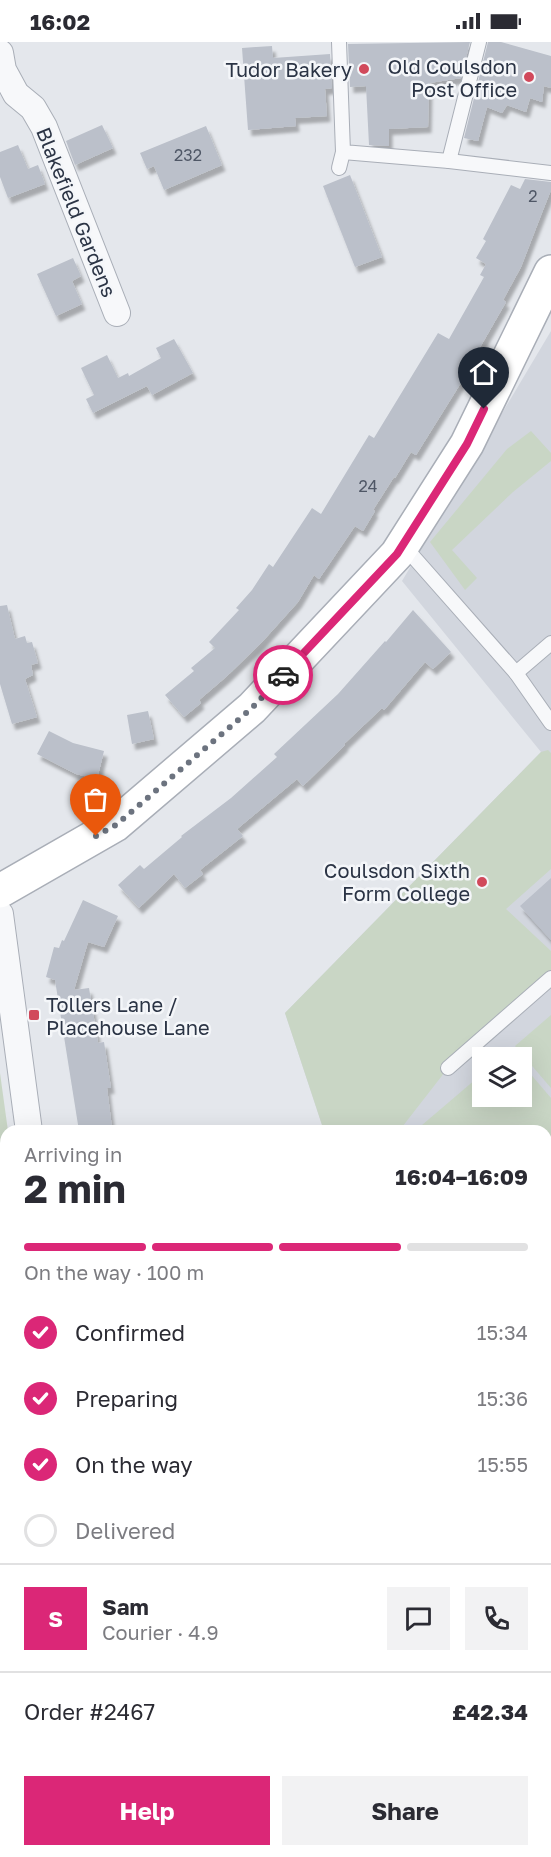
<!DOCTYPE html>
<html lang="en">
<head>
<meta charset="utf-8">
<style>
  :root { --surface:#fff; --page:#f2f2f3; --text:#2b2b33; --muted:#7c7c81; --line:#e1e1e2; --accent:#db2777 }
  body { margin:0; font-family:"Golos Text",sans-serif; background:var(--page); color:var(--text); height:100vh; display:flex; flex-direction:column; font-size:22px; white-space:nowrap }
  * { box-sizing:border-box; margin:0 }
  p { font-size:20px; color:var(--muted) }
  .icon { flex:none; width:33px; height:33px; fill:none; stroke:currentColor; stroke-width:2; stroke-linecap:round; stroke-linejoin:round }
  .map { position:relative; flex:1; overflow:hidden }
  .side { position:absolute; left:0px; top:1083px; width:552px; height:732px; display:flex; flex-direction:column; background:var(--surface); border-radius:18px 18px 0 0; box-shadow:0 6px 24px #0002 }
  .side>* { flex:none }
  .controls { position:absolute; left:472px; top:1005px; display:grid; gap:12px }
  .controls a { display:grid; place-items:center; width:60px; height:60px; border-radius:0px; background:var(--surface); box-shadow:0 6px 24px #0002; font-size:30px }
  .pin { position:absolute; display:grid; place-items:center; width:51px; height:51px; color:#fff; margin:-62px -26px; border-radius:50% 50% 50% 0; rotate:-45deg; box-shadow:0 0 6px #0007 }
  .pin .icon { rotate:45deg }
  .courier { position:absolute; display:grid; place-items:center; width:60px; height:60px; margin:-30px; border:4px solid #db2777; border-radius:50%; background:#fff; color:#222; box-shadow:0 2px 8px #0007 }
  .summary em { font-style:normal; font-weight:700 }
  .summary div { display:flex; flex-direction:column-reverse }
  .summary { display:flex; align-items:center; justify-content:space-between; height:102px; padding:0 24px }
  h1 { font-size:39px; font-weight:700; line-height:45px }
  .bar { display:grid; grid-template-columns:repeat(4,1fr); gap:9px 6px; align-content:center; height:72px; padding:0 24px }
  .bar i { height:8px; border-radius:4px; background:var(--line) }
  .bar .on { background:var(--accent) }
  .bar p { grid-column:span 4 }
  .line { display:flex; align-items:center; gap:15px; padding:0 24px; border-top:2px solid var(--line) }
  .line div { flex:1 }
  .round { display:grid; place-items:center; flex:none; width:63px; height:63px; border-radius:0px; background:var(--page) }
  ol { padding:0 24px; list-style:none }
  li { display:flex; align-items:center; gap:18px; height:66px }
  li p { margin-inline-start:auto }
  li .icon { padding:6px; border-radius:50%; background:var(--accent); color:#fff; stroke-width:4 }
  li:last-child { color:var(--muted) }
  li i { width:33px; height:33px; border:3px solid var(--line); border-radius:50% }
  .button { display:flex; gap:12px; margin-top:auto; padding:12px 24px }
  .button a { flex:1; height:69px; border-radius:0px; background:var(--accent); color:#fff; font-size:24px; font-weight:700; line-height:69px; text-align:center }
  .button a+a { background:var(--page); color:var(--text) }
  .status { display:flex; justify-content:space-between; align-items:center; height:42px; padding:0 30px; background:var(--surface); direction:ltr }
  .status svg { height:16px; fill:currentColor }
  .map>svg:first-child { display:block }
  .built { fill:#d2d6de; fill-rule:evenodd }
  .green { fill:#c9d6c5 }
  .building { fill:#bbc0ca; filter:url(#shadow) }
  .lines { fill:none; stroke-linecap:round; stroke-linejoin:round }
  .lane-casing { stroke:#a9aeb7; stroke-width:16 }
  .street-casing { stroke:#a9aeb7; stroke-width:28 }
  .secondary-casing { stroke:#a9aeb7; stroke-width:36 }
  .lane { stroke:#f7f8fa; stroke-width:14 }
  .street { stroke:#f7f8fa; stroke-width:26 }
  .secondary { stroke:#fff; stroke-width:33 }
  .done { stroke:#6c737f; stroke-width:6; stroke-dasharray:0 10.8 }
  .route { stroke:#db2777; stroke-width:8 }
  .poi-dot { fill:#d1495b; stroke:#f4f6f9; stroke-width:2 }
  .labels { text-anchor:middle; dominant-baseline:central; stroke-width:5; stroke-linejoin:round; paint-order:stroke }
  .number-label { font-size:16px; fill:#4f5766 }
  .poi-label { font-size:20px; fill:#2b3445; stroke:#f4f6f9; text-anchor:end }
  .street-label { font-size:20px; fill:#2b3445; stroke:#f4f6f9 }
</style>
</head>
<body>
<div class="status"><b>16:02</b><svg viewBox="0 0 49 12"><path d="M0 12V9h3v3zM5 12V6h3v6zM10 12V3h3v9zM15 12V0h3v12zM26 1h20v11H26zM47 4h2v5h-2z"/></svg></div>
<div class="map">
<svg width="551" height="1815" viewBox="0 0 551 1815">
  <defs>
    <filter id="shadow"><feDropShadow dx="3.5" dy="6" stdDeviation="1.5" flood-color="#0004"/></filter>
  </defs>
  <rect width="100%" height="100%" fill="#e4e7ec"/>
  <!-- built -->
  <path class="built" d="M551,289v1108l-5,-5v-303h-222l-39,-118 256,-261 -139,-171zM483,1016h39v38h-39z"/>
  <!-- green -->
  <g class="green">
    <path d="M531,389l20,22v8l-38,31 -61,58 25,28 -12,12 -35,-48 77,-93z"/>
    <path d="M548,708l3,3v116l-45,40 45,42v27l-103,90 -49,63h-75l-39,-118 256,-261z"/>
    <path d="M551,973v73l-36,-42z"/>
    <path d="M522,1022l29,34v287l-5,-6v-248h-131l68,-58v23h39z"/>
    <path d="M0,1031l8,58h-2v28l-6,2z"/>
    <path d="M0,1459l6,5v345h424l7,6h-437z"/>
  </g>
  <!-- building -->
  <g class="building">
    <path d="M470,0l-9,36 -32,5 -1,44 -39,2v17l-20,-1 -3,-59 -16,1 -2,-43z"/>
    <path d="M488,0h13l50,14v32l-7,-2 -2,16 -12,-4 -4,14 -19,-7 -5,8 -15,-6 -9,34 -14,-3z"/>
    <path d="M272,4l1,12 57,-4 2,34 -7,1 2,27 -32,2 1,8 -48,4 -6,-82z"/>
    <path d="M102,83l11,23 -38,17 -9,-24z"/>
    <path d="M206,84l16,39 -58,25 -10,-24 -7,3 -7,-16z"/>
    <path d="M18,103l10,24 10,-4 7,19 -37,14 -8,-21v-25z"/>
    <path d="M350,133l32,82 -27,10 -32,-81z"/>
    <path d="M525,137l26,3v8l-8,20 -22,57 -18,33 3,2 -31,54 2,1 -61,98 -5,-3 -16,26 -1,-1 -21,33 2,1 -12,20 -8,-5 -36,53 -5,-4 -16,27 -36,40 -35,34 -28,24 2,3 -17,14 -19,-22 29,-24 -3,-3 24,-20 -6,-6 30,-32 -3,-2 16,-18 17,-26 4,3 39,-59 9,6 48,-79 5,3 64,-105 11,6 35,-62 -4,-2 6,-11 -10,-6 10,-17 -3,-2 28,-54 9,4z"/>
    <path d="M73,216l8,18 -9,5 10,23 -26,12 -19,-42z"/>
    <path d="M174,297l19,34 -41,22 -5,-9 -54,27 -7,-14 8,-4 -13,-27 26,-13 11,23 10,-5 1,3 32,-18 -5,-10z"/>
    <path d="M7,563l8,34 10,-3 2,7 5,-1 6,21 -7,2 2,10 -8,4 12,38 -25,7 -12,-40v-78z"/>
    <path d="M413,568l38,42 -18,17 -8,-7 -41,48 -2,-2 -38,36 1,1 -42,41 -6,-7 -60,50 6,7 -43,34 3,4 -18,14 -11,-14 -35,34 -21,-23 22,-20 4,4 38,-32 -1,-1 50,-38 46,-41 -3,-3 64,-60 47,-53 1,1z"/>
    <path d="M148,669l6,28 -22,5 -5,-29z"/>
    <path d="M49,689l24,12 31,8 -7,28 -21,-5 -39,-20z"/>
    <path d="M551,836v62l-31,-34z"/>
    <path d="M83,858l35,16 -14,31 -16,-5 -14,48 15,-2 9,55 6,-1 7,46h-4l5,40 -24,3h-9l-24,-151 -9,-3 8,-30 5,1 3,-8 2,1z"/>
  </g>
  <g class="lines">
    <defs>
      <g id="lane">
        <path d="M339,0l4,110 106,9 102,12"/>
        <path d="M449,119l30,-119"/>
        <path d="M339,126l4,-16"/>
        <path d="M403,503l113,128 35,-30"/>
        <path d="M516,631l35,50"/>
        <path d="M448,1026l103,-90"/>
      </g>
      <g id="street">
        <path d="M0,11l3,17 13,24 17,14 11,19 73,186"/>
        <path d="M0,872l29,217"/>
        <path d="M0,1135h6"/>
        <path d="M546,1659l5,-5"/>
      </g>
      <path id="secondary" d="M0,849l115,-66 137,-117 145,-154 70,-110 84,-172"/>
    </defs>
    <!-- lane casing -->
    <use href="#lane" class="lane-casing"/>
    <!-- street casing -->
    <use href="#street" class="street-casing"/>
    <!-- secondary casing -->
    <use href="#secondary" class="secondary-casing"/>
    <!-- lane -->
    <use href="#lane" class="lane"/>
    <!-- street -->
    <use href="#street" class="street"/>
    <!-- secondary -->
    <use href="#secondary" class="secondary"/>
  </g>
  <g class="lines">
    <!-- done -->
    <path class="done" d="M96,794l20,-11 136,-117 31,-33"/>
    <!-- route -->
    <path class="route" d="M283,633l114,-121 70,-110 17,-35"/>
  </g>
  <!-- markers -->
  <g class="poi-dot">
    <circle cx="364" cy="27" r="6"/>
    <circle cx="529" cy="35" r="6"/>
    <circle cx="482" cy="840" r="6"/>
    <rect x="28" y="967" width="12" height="12" rx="3"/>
  </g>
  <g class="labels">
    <!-- number labels -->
    <g class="number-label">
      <text x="188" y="113">232</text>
      <text x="533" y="154">2</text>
      <text x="368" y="444">24</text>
    </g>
    <!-- poi labels -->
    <g class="poi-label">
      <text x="517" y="24">Old Coulsdon<tspan x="517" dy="23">Post Office</tspan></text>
      <text x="352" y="27">Tudor Bakery</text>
      <text x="470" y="828">Coulsdon Sixth<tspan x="470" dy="23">Form College</tspan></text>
      <text x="46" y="962" text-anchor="start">Tollers Lane /<tspan x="46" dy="23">Placehouse Lane</tspan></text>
    </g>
    <!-- street labels -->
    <g class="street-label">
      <text transform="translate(77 170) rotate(68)">Blakefield Gardens</text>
    </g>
  </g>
</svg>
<div class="controls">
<a><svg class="icon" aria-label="layers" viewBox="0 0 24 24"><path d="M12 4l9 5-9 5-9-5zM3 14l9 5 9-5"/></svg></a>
</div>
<div class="pin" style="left:96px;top:794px;background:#ea580c"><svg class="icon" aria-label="bag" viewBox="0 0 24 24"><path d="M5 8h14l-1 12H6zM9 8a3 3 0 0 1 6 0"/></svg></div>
<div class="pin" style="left:484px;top:367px;background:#1f2937"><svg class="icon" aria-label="home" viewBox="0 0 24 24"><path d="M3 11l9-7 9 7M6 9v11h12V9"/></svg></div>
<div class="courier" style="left:283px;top:633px"><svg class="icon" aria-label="car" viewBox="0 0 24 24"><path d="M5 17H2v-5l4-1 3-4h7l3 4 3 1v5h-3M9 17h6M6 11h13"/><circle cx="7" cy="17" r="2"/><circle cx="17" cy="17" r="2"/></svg></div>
<section class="side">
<div class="summary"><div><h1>2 min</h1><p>Arriving in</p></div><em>16:04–16:09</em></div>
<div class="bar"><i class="on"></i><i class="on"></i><i class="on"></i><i></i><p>On the way · 100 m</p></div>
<ol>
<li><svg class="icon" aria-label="check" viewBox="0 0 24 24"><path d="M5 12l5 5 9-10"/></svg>Confirmed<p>15:34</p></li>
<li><svg class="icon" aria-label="check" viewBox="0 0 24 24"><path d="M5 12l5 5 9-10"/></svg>Preparing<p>15:36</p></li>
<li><svg class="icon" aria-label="check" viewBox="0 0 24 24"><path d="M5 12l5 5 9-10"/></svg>On the way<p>15:55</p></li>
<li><i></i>Delivered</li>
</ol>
<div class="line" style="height:108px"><b class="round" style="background:var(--accent);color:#fff">S</b><div><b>Sam</b><p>Courier · 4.9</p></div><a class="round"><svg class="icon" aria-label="chat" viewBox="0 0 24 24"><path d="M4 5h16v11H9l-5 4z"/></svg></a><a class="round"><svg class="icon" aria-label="phone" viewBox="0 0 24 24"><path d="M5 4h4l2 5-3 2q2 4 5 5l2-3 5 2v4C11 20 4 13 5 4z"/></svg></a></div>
<div class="line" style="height:78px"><div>Order #2467</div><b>£42.34</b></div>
<div class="button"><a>Help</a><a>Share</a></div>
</section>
</div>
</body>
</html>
